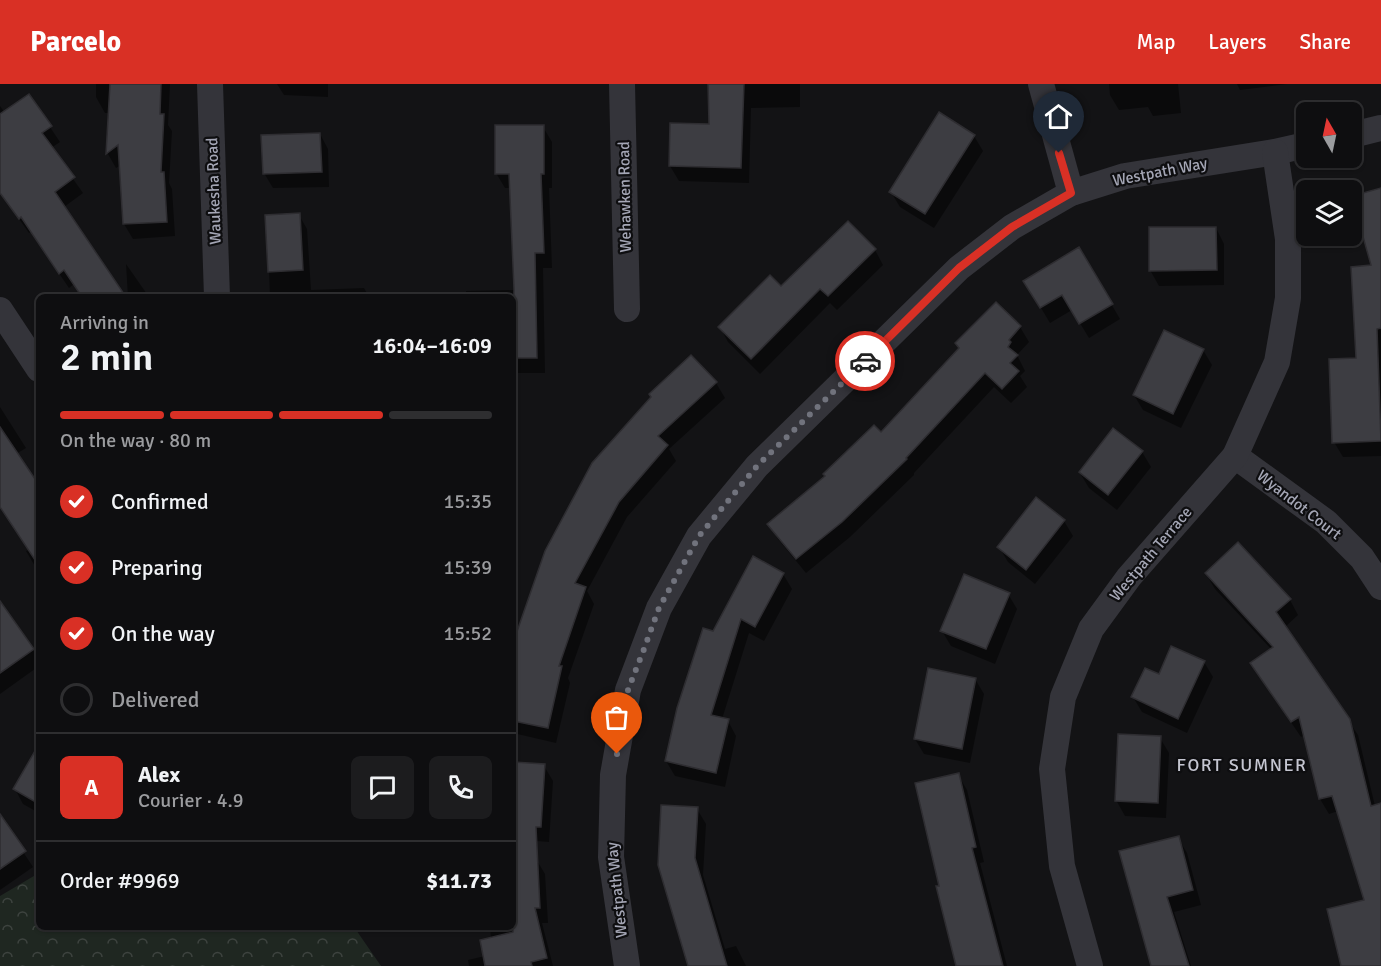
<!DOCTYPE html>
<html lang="en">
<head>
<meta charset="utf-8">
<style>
  :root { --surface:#0e0e10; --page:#1c1c1e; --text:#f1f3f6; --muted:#9b9c9f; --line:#2e2e30; --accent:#d93025 }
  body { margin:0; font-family:Signika,sans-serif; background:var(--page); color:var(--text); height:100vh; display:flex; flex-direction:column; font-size:22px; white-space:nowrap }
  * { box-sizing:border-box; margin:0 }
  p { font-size:20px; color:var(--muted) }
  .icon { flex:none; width:33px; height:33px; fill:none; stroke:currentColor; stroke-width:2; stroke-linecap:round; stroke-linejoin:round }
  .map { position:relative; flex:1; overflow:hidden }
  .sheet { position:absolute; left:36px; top:210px; width:480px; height:636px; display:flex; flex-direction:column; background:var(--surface); border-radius:9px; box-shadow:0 2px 4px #0004,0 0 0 2px var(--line) }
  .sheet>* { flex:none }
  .needle { width:39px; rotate:351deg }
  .fabs { position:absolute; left:1296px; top:18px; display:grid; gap:12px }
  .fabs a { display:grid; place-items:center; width:66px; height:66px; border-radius:9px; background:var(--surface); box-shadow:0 2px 4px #0004,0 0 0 2px var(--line); font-size:30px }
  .pin { position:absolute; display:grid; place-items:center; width:51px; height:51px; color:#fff; margin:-62px -26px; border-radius:50% 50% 50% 0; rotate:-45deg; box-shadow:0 0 6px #0007 }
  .pin .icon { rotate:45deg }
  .courier { position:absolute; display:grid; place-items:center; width:60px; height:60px; margin:-30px; border:4px solid #d93025; border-radius:50%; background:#fff; color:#222; box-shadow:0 2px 8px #0007 }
  .summary em { font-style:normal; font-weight:600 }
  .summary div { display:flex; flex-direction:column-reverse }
  .summary { display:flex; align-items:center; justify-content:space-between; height:102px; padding:0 24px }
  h1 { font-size:39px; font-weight:600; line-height:45px }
  .bar { display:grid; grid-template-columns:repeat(4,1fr); gap:9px 6px; align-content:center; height:72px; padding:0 24px }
  .bar i { height:8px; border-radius:4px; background:var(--line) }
  .bar .on { background:var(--accent) }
  .bar p { grid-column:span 4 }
  .line { display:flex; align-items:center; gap:15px; padding:0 24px; border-top:2px solid var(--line) }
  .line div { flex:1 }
  .round { display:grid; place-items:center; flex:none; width:63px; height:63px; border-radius:9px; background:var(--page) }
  ol { padding:0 24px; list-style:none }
  li { display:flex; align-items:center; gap:18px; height:66px }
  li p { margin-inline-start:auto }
  li .icon { padding:6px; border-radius:50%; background:var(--accent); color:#fff; stroke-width:4 }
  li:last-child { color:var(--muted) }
  li i { width:33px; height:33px; border:3px solid var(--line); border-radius:50% }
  header { display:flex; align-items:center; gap:36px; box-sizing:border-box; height:84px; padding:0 30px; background:var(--accent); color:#fff }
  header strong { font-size:28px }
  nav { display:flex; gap:33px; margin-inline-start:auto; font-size:21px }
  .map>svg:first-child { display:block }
  .park { fill:url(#park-crowns) }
  .shadow { fill:#0007 }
  .building { fill:#3d3d42; stroke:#2e2d31; stroke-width:1.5 }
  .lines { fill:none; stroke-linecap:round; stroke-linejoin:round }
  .minor { stroke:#34343a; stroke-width:26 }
  .done { stroke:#71737d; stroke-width:6; stroke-dasharray:0 10.8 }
  .route { stroke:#d93025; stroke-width:8 }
  .labels { text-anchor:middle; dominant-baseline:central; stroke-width:4.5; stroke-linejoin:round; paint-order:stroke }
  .street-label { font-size:16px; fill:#a4a6b5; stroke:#0e0e10 }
  .neighbourhood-label { font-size:18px; letter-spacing:1.5px; fill:#c5c6d1; stroke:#0e0e10 }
</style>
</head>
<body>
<header>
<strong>Parcelo</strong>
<nav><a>Map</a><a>Layers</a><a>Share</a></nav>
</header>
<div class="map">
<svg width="1381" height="882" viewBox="0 0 1381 882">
  <defs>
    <pattern id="park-crowns" width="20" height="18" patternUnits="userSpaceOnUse" patternTransform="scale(1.5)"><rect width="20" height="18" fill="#1f2721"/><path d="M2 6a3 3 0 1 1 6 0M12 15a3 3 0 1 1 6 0" fill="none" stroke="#3d433f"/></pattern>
  </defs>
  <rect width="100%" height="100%" fill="#131315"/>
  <!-- park -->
  <path class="park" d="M39,789v54h315l27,39h-381v-70z"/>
  <!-- shadow -->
  <g class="shadow">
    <path d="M96,0h74l-2,41 4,6 -3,52 3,6 3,47 -42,3 -9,-15 -3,-59 -5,3 -8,-14 2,-41h-5l-9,-16z"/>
    <path d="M277,0h51v13l-44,-2z"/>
    <path d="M710,0h90v23l-49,1 -2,75 -70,-2 -9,-15 40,-40z"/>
    <path d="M1109,0h69l3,29 -28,3 -5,-9 -29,3 -9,-15z"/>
    <path d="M1237,0h50l-47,6z"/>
    <path d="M29,12l31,46 -9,6 32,45 -19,14 60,90h-42l-8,-13 -5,4 -38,-56 -2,1 -29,-41v-86l5,7z"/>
    <path d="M543,43l9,15v46h-3l3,80h-9l2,105h-32v-76h-47v-6l49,-1 -4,-102h-6l-9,-15z"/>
    <path d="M320,50l8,15 1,38 -56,1 -9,-15z"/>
    <path d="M974,52l9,15 -49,77 -34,-21 -9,-15z"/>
    <path d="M1381,105v267l-38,1 -9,-15 24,-83 15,-92 -9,-32 -2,1 -9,-16 -1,-23z"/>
    <path d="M299,131l8,14 4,61 53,-2 5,9h-99l-3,-81z"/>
    <path d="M1216,144l8,16v41l-65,1 -9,-16z"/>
    <path d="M1079,165l41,70 -31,19 -17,-28 -22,13 -25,-42z"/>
    <path d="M875,166l8,15 -46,45 -7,-7 -70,71 -32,-32 -8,-15 61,-38z"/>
    <path d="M126,180l23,33h-21z"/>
    <path d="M996,220l24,23 9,15 -12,13 8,16 -5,5 7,11 -16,16 -17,-16 -80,86v2l-64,62 -44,36 -28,-34 -9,-15 112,-90 79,-85z"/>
    <path d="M1203,266l9,15 -31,63 -38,-18 -9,-15z"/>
    <path d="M691,273l25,26 9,15 -56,51 7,12 -49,56 -40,74 7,13 -26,74 2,5 -14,60 -43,-10v-84z"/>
    <path d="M0,323l26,41 -10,6 23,34v85l-13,-22 3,-1 -29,-44z"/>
    <path d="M1142,368l9,15 -34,43 -28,-22 -9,-15z"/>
    <path d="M1064,437l9,15 -38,48 -27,-22 -9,-15z"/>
    <path d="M783,490l9,15 -28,52 -15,-8 -27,86 6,2 8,15 -11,51 -50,-11 -9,-15 48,-129z"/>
    <path d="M1206,490l84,26 8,15 -13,12 73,108 17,71 6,-2v162h-39l24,-65 -28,-90 -9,3 -9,-15 -15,-65 -4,3 -40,-59 11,-28 -57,-61z"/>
    <path d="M1008,510l9,15 -22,55 -44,-18 -9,-15z"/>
    <path d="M0,541l33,25 6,10v6l-39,28z"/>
    <path d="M1204,578l9,15 -26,56 -45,-21 -9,-15 26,-21z"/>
    <path d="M975,595l9,15 -14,69 -46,-9 -9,-15z"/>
    <path d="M1160,654l9,15 -3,65 -41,-2 -9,-16z"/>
    <path d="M513,680l31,2 9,15 -4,61 -36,-3z"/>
    <path d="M39,682v47l-16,-9 -8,-15z"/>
    <path d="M958,691l9,15 17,72 -4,1 27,103h-48l-19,-79z"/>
    <path d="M697,725l9,15 -3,51 22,74 11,-3 10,20h-58l-2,-6z"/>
    <path d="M0,733l33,50 -33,23z"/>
    <path d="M1178,754l9,15 14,52 -27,7 17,54h-38z"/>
    <path d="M536,775l9,15 3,49h-6l11,43h-84l-1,-6 17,-4 6,-17 -1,-12h23v-66z"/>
  </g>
  <!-- building -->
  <g class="building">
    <path d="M110,0h51l-1,30h4l-3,58h3l3,50 -44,2 -5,-79 -12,9z"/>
    <path d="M708,0h36l-3,84 -72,-2 1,-43 39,1z"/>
    <path d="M29,10l23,32 -10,7 33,44 -20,15 71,105h-44l-18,-27 -5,4 -38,-57 -2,2 -19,-26v-79z"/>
    <path d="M939,28l36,23 -50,79 -36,-22z"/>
    <path d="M495,41h49v49h-3l3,79h-9l2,105h-24l1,-69 -5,-115h-14z"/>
    <path d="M320,49l2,39 -59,2 -2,-39z"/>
    <path d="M1381,104v140l-4,1 4,112 -49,2 -3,-84 27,-1 -5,-91 20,-2 -13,-46 -6,2v-25z"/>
    <path d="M300,129l3,57 -35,2 -3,-57z"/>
    <path d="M848,137l28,28 -48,47 -8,-7 -69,70 -33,-32 52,-52 11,11z"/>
    <path d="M1149,143h67l1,43 -68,1z"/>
    <path d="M1079,163l34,57 -34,20 -17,-29 -22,13 -17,-27z"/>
    <path d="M996,218l25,24 -12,14 2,2 -3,5 10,8 -8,8 9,8 -17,18 -17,-16 -79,85 1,1 -65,63 -46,37 -29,-35 58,-48 -2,-2 51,-49 7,7 78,-84 -4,-5z"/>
    <path d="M1164,246l40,19 -31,65 -40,-19z"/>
    <path d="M691,271l26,27 -59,54 10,9 -49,57 -44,81 11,4 -27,79h3l-14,62 -35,-7v-78l32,-92 47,-88 59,-66 -2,-3z"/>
    <path d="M0,343l39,58v81l-39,-59z"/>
    <path d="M1113,344l30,23 -35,44 -29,-23z"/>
    <path d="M1036,413l29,23 -39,50 -29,-23z"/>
    <path d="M1238,458l53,57 -15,13 74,107 21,87 10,-3v163h-40l-14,-57 37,-9 -32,-104 -13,3 -20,-82 -8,5 -41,-59 23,-16 -68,-74z"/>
    <path d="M753,472l31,17 -29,54 -14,-8 -30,96 18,4 -13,54 -51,-12 12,-53 26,-80 10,3z"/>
    <path d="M964,490l46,19 -24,56 -46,-18z"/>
    <path d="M0,517l34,48 -34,24z"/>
    <path d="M1171,562l34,15 -27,58 -47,-22 14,-29 14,6z"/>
    <path d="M928,584l48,10 -14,71 -48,-10z"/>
    <path d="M1118,650l43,2 -3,67 -43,-2z"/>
    <path d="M39,660v60l-26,-15z"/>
    <path d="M513,678l32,2 -4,63h-5l4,81h-5l12,50 -16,4 1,4h-47l-5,-26 33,-8z"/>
    <path d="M959,689l17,74 -4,1 31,118h-47l-20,-80h3l-24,-103z"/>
    <path d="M661,721l37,2 -3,51 32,108h-39l-30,-101z"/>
    <path d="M0,730l26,37 -26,18z"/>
    <path d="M1179,752l14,54 -26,7 22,69h-38l-32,-115z"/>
  </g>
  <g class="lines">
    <!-- minor -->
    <g class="minor">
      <path d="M210,0l7,213"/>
      <path d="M622,0l5,225"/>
      <path d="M1041,0l30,109"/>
      <path d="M1352,51l29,-7"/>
      <path d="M0,226l39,59"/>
      <path d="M1235,372l91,66 36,36 19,29"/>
      <path d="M627,882l-16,-109 2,-82 15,-85 31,-82 40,-72 58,-70 202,-198 53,-41 59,-34 54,-17 150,-24 31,-7"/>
      <path d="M1090,882l-28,-100 -10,-97 11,-72 28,-68 38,-52 106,-121 42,-94 11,-64v-59l-13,-87"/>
    </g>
  </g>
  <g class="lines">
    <!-- done -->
    <path class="done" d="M617,670l11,-64 16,-41 15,-41 40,-72 58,-70 108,-105"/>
    <!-- route -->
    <path class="route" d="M865,277l94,-93 53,-41 59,-34 -12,-40"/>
  </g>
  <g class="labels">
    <!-- street labels -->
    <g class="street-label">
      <text transform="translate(1160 88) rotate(-11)">Westpath Way</text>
      <text transform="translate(214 107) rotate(-92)">Waukesha Road</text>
      <text transform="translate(625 113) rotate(-91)">Wehawken Road</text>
      <text transform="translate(1299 421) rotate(38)">Wyandot Court</text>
      <text transform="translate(1151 470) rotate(-50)">Westpath Terrace</text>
      <text transform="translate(617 806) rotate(-96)">Westpath Way</text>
    </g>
    <!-- neighbourhood labels -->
    <g class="neighbourhood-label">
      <text x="1242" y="681">FORT SUMNER</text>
    </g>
  </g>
</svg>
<div class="fabs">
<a><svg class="needle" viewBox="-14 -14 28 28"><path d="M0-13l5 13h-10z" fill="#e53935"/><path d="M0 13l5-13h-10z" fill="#9b9c9f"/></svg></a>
<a><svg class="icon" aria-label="layers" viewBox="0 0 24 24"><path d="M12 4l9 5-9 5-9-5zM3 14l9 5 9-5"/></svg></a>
</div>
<div class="pin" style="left:617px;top:670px;background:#ea580c"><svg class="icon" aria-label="bag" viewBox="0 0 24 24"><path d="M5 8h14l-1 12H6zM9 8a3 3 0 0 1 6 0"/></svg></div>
<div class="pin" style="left:1059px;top:69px;background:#1f2937"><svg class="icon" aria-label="home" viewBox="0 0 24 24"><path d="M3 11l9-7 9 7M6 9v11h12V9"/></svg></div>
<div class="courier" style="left:865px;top:277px"><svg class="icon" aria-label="car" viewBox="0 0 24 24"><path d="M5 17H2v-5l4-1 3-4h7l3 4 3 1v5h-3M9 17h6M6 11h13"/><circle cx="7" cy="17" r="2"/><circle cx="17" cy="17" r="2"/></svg></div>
<section class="sheet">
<div class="summary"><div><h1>2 min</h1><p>Arriving in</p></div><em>16:04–16:09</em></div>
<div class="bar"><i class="on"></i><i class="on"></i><i class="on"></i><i></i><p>On the way · 80 m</p></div>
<ol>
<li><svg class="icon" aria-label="check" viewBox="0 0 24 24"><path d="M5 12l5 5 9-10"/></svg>Confirmed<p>15:35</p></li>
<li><svg class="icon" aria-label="check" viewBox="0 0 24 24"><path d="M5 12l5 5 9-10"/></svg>Preparing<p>15:39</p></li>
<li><svg class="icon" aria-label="check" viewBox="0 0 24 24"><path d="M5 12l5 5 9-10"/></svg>On the way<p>15:52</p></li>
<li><i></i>Delivered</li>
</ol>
<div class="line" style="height:108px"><b class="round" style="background:var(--accent);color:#fff">A</b><div><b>Alex</b><p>Courier · 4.9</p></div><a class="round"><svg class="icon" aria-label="chat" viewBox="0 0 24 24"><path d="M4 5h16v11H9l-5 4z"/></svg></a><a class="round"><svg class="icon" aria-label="phone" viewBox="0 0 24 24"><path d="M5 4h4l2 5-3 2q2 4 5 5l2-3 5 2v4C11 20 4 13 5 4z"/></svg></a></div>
<div class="line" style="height:78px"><div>Order #9969</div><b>$11.73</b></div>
</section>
</div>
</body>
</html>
